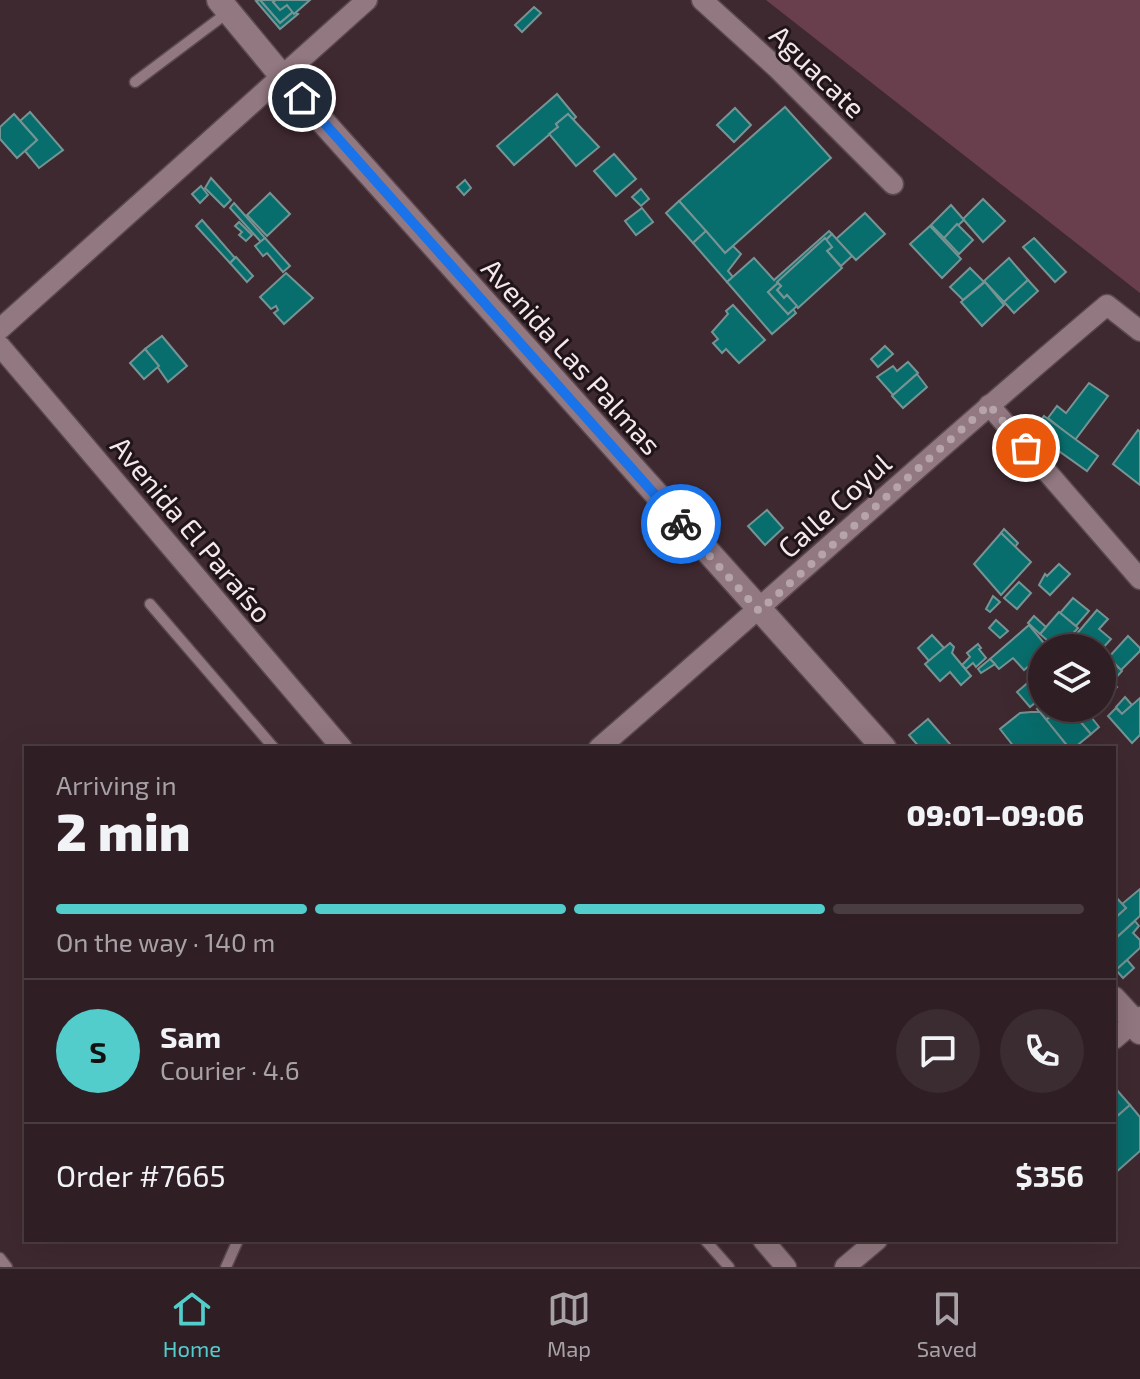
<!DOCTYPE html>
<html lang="en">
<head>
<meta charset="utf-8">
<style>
  :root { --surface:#2f1f24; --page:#3b2c31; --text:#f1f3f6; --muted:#a7a2a6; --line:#4a3d41; --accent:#52cdcc }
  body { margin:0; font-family:"Exo 2",sans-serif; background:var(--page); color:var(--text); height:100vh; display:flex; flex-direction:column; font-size:30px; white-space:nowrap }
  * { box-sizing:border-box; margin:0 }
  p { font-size:26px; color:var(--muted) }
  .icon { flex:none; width:44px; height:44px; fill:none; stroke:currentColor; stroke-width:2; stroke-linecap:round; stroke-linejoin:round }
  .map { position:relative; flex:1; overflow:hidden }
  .panel { position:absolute; left:24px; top:746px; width:1092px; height:496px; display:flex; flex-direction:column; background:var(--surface); border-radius:0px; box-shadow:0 8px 32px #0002,0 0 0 2px var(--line) }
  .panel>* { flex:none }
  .fabs { position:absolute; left:1028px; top:634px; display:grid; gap:16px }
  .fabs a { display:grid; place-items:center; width:88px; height:88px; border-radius:50%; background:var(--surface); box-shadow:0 8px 32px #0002,0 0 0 2px var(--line); font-size:40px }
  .pin { position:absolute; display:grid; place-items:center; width:68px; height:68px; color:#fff; margin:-34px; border:4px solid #fff; border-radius:50%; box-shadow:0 2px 8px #0007 }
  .courier { position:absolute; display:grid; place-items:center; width:80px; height:80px; margin:-40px; border:6px solid #1a73e8; border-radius:50%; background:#fff; color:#222; box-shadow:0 2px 10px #0007 }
  .overview em { font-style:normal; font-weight:800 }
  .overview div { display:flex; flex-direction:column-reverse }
  .overview { display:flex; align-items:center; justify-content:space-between; height:136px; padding:0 32px }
  h1 { font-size:52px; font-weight:800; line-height:60px }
  .bar { display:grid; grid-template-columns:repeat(4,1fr); gap:12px 8px; align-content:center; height:96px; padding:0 32px }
  .bar i { height:10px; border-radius:6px; background:var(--line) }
  .bar .on { background:var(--accent) }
  .bar p { grid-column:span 4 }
  .line { display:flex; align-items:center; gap:20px; padding:0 32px; border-top:2px solid var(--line) }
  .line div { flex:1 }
  .round { display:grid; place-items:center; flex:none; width:84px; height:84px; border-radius:42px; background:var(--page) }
  .dock { display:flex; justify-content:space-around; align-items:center; height:112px; border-top:2px solid var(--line); background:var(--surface); font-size:22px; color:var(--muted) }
  .dock a { display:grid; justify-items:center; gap:4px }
  .dock .on { color:var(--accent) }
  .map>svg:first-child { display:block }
  .green { fill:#6a3f4d }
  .building { fill:#086e6d; stroke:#769494; stroke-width:2 }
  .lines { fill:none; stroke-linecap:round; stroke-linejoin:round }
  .lane-casing { stroke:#5b494f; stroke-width:13 }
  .street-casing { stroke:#5b494f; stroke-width:23 }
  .secondary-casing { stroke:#5b494f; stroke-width:27 }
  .lane { stroke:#927880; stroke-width:10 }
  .street { stroke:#927880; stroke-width:20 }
  .secondary { stroke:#927880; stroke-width:24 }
  .done { stroke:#b6a4aa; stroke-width:8; stroke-dasharray:0 14.4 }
  .route { stroke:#1a73e8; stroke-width:10 }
  .labels { text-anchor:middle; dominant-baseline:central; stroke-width:6; stroke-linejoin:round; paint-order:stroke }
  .street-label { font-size:28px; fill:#f6e7ec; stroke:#1f1518 }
</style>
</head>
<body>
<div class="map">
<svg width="1140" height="1267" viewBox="0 0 1140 1267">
  <rect width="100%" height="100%" fill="#3f2930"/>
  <!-- green -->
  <path class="green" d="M766,0h374v294v-1z"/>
  <!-- building -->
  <g class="building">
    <path d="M260,0h16l-3,2 7,8 7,-5 6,7 -13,11z"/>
    <path d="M260,0l20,23 13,-11 5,2 -18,15 -24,-28z"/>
    <path d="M276,0h34l-16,14 -7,-9 -7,5 -7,-8z"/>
    <path d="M534,7l7,6 -19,19 -7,-7z"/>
    <path d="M557,94l19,23 -3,3 -5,-6 -12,10 2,3 -44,38 -17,-19z"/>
    <path d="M785,107l46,51 -106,95 -46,-52z"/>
    <path d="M735,108l16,17 -17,17 -17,-17z"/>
    <path d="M30,112l33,38 -24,18 -14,-17 12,-11 -17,-19z"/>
    <path d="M14,114l23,26 -20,18 -17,-19v-12z"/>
    <path d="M568,114l31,33 -23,19 -27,-32 9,-7 -2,-3z"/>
    <path d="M614,154l22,25 -20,17 -22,-25z"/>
    <path d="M211,178l20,22 -7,7 -19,-19z"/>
    <path d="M465,180l6,8 -7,7 -7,-8z"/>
    <path d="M201,186l7,9 -8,8 -8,-9z"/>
    <path d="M641,189l8,10 -8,7 -9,-9z"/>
    <path d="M270,193l20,21 -23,22 -20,-21z"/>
    <path d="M983,199l22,22 -22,21 -20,-23z"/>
    <path d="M679,201l27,30 -13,12 -27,-30z"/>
    <path d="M234,203l31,35 -4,4 -31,-34z"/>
    <path d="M951,205l13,15 -20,18 -13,-13z"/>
    <path d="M642,208l11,14 -17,13 -11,-14z"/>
    <path d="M865,213l20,21 -29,26 -20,-21z"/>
    <path d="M202,220l33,38 -5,5 -34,-37z"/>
    <path d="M239,222l13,13 -6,6 -7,-6 3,-3 -7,-6z"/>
    <path d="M957,224l16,16 -14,14 -15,-16z"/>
    <path d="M930,226l31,33 -19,19 -32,-34z"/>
    <path d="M706,231l19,22 8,-7 8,8 -13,17 5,6 -6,5 -34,-39z"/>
    <path d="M829,231l3,3 -64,58 20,22 5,-5 3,4 -24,21 -45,-52 27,-24 20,22z"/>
    <path d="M832,234l20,22 -11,10 -14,-15 5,-4 -6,-7z"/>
    <path d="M265,238l25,28 -7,6 -16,-19 -4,3 -8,-10z"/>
    <path d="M825,238l7,9 -5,4 15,17 -44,40 -11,-13 -3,3 -7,-8 4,-4 -4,-4z"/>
    <path d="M1034,238l32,34 -11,10 -32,-35z"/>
    <path d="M236,257l17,19 -6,6 -17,-19z"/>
    <path d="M1009,258l19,22 -24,22 -20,-21z"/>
    <path d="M970,268l14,14 -21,18 -13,-13z"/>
    <path d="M286,273l27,25 -29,26 -10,-11 4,-3 -2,-4 -5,3 -11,-12z"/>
    <path d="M1028,280l10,11 -24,22 -10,-11z"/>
    <path d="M985,282l19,23 -22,21 -21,-24z"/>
    <path d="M778,283l3,3 -4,4 7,8 3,-3 10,11 -9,8 -20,-22z"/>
    <path d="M733,305l32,35 -26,23 -13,-14 -4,4 -9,-10 5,-4 -6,-7 16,-18 -2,-3z"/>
    <path d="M162,336l25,30 -19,16 -23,-33z"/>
    <path d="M885,346l8,8 -15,13 -7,-8z"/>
    <path d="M145,349l14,17 -15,13 -14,-16z"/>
    <path d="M908,362l10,11 -25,22 -16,-18 16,-11 4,5z"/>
    <path d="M917,374l10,13 -24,21 -11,-12z"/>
    <path d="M1089,383l19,13 -33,44 -27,-22 9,-12 9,7z"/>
    <path d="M1044,416l54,40 -11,15 -55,-39z"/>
    <path d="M1138,430l2,2v53l-27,-21z"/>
    <path d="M767,510l16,18 -18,17 -17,-19z"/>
    <path d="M1004,529l14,14 -3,4 -14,-14z"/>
    <path d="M1001,533l30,29 -30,33 -27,-31z"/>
    <path d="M1059,564l11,10 -20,21 -11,-10 6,-11 2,2z"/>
    <path d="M1019,582l12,11 -14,16 -13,-11z"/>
    <path d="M993,596l7,6 -10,10 -4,-3z"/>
    <path d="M1073,598l16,13 -13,15 -16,-13z"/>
    <path d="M1097,610l11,9 -9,10 12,10 -9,10 -27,-1 -6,-5z"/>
    <path d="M1059,612l19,16 -18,20h-4l-16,-14z"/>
    <path d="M1034,616l12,11 -6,7 -12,-11z"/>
    <path d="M996,620l12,11 -8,7 -11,-10z"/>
    <path d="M1029,625l19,23h-6v7l-18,15 -11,-12 -14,11 -9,-10z"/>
    <path d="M932,635l12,13 -15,13 -11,-13z"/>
    <path d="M1128,636l12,12v3l-19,19 -13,-12z"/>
    <path d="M950,643l4,4 -2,6 19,23 -10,9 -11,-13 -10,9 -15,-17z"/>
    <path d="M978,644l3,4 -2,1 7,9 -10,9 -3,-4 -7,6 -4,-4 8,-8 -3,-4z"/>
    <path d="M990,659l5,5 -14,9 -3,-4z"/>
    <path d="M1111,660l11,11 -10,11 5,5 -7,7 -4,-3 -4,5v-25z"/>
    <path d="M1031,680l11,17 -12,10 -13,-15z"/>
    <path d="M1125,697l7,8 -10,9 -6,-7z"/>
    <path d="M1140,698v37l-8,8 -24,-27 8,-8 6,6z"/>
    <path d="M1042,705v3h19l-15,12 -9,-11z"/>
    <path d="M1061,708h8l22,26 -17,14h-5l-23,-28z"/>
    <path d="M1069,708h15l15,19 -8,7z"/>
    <path d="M1031,712h9l29,36h-54l-15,-19 20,-16z"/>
    <path d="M928,719l22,25 -5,4h-25l-11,-13z"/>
    <path d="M1140,889v27l-26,24v-21l12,-11 -4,-4z"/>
    <path d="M1114,895l12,13 -12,11z"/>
    <path d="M1135,921l4,5 -6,7 7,7v8l-24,22 -2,-30z"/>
    <path d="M1127,960l7,8 -11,10 -7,-8z"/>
    <path d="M1116,1089l14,16 -16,14v-28z"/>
    <path d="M1130,1105l10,12v34l-26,23v-55z"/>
  </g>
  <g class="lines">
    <defs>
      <g id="lane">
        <path d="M135,82l92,-69"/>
        <path d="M150,604l124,144"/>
        <path d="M705,1240l24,27"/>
        <path d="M0,1258l7,9"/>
        <path d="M226,1267l12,-27"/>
      </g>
      <g id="street">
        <path d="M702,0l75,68 116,116"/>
        <path d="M0,329l367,-329"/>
        <path d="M0,346l342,402"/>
        <path d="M989,405l151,174"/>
        <path d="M599,748c170,-147 336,-298 508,-443l33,26"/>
        <path d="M1114,1039l26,-22"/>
        <path d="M763,1240l23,27"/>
        <path d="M845,1267l32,-27"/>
      </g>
      <g id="secondary">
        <path d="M219,0l62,75 603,673"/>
        <path d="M1114,999l21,23 5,10"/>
      </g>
    </defs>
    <!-- lane casing -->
    <use href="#lane" class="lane-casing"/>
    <!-- street casing -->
    <use href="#street" class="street-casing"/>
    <!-- secondary casing -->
    <use href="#secondary" class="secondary-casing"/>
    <!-- lane -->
    <use href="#lane" class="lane"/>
    <!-- street -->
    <use href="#street" class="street"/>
    <!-- secondary -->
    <use href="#secondary" class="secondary"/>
  </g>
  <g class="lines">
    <!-- done -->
    <path class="done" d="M681,524l78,87 230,-206 37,43"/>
    <!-- route -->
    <path class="route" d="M302,98l379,426"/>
  </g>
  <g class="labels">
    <!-- street labels -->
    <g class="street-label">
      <text transform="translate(818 71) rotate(44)">Aguacate</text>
      <text transform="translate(572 356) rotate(48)">Avenida Las Palmas</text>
      <text transform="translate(834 505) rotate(-42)">Calle Coyul</text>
      <text transform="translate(192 529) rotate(50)">Avenida El Paraíso</text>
    </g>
  </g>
</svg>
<div class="fabs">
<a><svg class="icon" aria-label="layers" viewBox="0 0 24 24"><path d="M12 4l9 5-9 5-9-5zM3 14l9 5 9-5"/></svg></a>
</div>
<div class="pin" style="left:1026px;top:448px;background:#ea580c"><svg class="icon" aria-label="bag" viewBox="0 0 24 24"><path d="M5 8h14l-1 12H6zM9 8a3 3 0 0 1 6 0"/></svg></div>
<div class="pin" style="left:302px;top:98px;background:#1f2937"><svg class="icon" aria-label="home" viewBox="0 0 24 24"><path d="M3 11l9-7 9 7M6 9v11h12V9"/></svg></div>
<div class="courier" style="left:681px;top:524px"><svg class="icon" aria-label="bike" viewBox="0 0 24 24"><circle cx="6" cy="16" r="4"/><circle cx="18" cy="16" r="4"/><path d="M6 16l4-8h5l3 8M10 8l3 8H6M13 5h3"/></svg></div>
<section class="panel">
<div class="overview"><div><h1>2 min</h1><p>Arriving in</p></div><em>09:01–09:06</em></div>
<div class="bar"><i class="on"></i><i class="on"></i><i class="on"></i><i></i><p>On the way · 140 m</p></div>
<div class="line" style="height:144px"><b class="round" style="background:var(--accent);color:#111">S</b><div><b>Sam</b><p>Courier · 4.6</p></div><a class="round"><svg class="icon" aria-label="chat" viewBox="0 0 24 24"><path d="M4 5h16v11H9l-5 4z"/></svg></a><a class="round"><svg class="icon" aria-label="phone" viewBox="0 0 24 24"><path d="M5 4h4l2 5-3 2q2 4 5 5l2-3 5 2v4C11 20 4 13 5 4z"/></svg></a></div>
<div class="line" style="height:104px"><div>Order #7665</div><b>$356</b></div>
</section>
</div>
<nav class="dock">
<a class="on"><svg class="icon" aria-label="home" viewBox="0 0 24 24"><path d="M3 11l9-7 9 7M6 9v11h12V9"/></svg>Home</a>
<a><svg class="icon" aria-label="map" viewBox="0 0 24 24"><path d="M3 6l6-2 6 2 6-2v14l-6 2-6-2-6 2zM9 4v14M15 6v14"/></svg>Map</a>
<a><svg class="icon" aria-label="saved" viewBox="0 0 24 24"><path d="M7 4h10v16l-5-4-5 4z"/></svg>Saved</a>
</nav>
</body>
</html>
